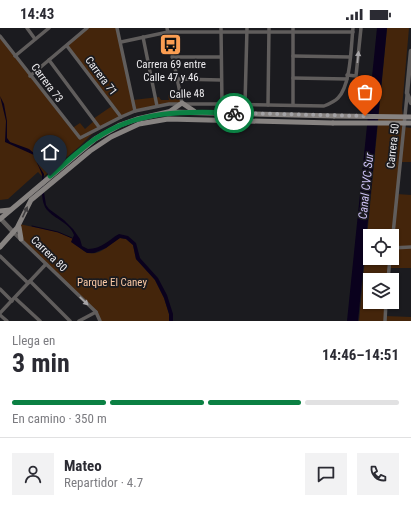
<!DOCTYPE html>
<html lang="es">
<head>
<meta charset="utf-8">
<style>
  :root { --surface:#fff; --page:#f2f2f3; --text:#2b2b33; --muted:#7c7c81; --line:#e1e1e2; --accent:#0b8043 }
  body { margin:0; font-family:"Roboto Condensed",sans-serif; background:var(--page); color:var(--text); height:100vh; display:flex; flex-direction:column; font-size:15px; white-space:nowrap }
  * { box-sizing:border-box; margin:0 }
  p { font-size:13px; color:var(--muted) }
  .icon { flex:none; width:22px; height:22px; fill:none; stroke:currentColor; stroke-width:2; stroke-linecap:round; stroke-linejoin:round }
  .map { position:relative; height:293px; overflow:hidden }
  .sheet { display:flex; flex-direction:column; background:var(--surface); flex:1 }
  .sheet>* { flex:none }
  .fabs { position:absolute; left:363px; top:201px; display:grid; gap:8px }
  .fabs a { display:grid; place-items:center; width:36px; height:36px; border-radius:0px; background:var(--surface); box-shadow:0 1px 3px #0004; font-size:20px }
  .pin { position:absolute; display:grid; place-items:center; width:34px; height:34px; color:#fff; margin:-41px -17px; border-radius:50% 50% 50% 0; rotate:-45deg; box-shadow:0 0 4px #0007 }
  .pin .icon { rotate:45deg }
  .courier { position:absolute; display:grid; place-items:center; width:40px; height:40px; margin:-20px; border:3px solid #0b8043; border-radius:50%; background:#fff; color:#222; box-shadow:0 1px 5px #0007 }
  .headline em { font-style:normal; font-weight:700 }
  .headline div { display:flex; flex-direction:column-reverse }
  .headline { display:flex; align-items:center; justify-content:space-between; height:68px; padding:0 12px }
  h1 { font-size:26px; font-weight:700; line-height:30px }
  .bar { display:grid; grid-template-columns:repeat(4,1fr); gap:6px 4px; align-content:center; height:48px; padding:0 12px }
  .bar i { height:5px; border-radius:3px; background:var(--line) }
  .bar .current { background:var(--accent) }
  .bar p { grid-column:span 4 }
  .line { display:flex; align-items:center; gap:10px; padding:0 12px; border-top:1px solid var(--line) }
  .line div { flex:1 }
  .round { display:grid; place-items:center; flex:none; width:42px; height:42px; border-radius:0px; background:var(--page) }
  .status { display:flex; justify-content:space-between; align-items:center; height:28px; padding:0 20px; background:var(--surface); direction:ltr }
  .status svg { height:11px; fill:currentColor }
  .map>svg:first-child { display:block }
  .green { fill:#44250b; fill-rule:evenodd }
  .water { fill:#0a011d }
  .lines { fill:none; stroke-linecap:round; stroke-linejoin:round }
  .stream { stroke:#0a011d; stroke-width:1 }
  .minor { stroke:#605d5c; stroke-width:3.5 }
  .tertiary { stroke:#605d5c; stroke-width:4.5 }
  .secondary { stroke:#878381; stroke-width:5 }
  .secondary-bridge { stroke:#878381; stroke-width:5 }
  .oneway { fill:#a6a4a6 }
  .oneway2 { fill:#413f41 }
  .done { stroke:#a4a3a6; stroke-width:4; stroke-dasharray:0 7.2 }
  .route { stroke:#0b8043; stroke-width:5 }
  .labels { text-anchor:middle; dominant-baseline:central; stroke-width:3.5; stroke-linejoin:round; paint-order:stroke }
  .poi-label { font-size:11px; fill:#edecef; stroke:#1b1b1f }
  .street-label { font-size:11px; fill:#edecef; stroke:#1b1b1f }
  .park-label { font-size:11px; fill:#f9c8a4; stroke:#1b1b1f }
  .water-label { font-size:12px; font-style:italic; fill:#cec3f8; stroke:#1b1b1f }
</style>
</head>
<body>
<div class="status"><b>14:43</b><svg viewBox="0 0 49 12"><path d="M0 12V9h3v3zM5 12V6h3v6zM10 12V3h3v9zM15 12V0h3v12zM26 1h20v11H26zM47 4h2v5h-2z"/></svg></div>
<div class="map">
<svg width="411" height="293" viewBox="0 0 411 293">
  <rect width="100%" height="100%" fill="#1b1b1f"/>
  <!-- green -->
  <g class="green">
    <path d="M87,0h30l16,72 26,-3 2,3h8l-1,-5 12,-1 2,9 -47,8 -36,16 -19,19 -37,31 -5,-5 -30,27 -8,1v-164l71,93 9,-6 5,6 9,-8 -1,-2 19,-13 -45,-60z"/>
    <path d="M387,0h22l-7,80 2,19 7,1v34h-10l-4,32 14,1v73h-21l-2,12h-18v22h16l-1,14 26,1v4h-52zM370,208h22v22h-22z"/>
    <path d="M19,196l39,8 14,6 2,6c5,2 8,7 14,9 13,3 22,-10 32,-15l6,1 7,6 3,14 19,21 9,18 5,16v7h-69l-4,-9 -75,-73z"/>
  </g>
  <!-- water -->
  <g class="water">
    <path d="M377,0h10l-29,293h-11z"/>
    <path d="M0,68l4,8 3,17v17l3,4 19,7 6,5 4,12 5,8 -1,12 3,19 3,4 15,11 9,9 7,10 2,7 6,3c14,0 20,-9 31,-15l9,2 8,7 4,15 18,20 9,17 6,19v7h-4v-7l-5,-16 -9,-18 -19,-21 -3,-14 -7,-6 -6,-1 -14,10 -12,5h-7l-16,-11 3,-7c-5,-14 -22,-16 -29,-28 -5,-11 -2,-21 -3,-32 0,-2 -7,-16 -8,-20l-29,-13 1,-21z"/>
  </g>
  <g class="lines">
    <!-- stream -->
    <path class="stream" d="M32,198l26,6 14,6"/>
    <!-- minor -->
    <g class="minor">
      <path d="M27,0l8,11"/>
      <path d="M117,0l18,83"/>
      <path d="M167,0l15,75"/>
      <path d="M221,0l1,76"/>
      <path d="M0,8l80,102 41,-21 14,-6 34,-7h53l102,2c5,-2 10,-4 14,-8 13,-13 13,-52 15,-70"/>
      <path d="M143,9l14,69"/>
      <path d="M121,14l47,-10h185"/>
      <path d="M67,18l54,71"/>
      <path d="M15,28l34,-28"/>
      <path d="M293,28l57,1"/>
      <path d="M172,29h49"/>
      <path d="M49,32l50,67"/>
      <path d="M347,47l9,1 5,-48"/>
      <path d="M30,48l57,-48"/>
      <path d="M293,50l54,1"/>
      <path d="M177,51l44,1"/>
      <path d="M245,76l2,-76"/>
      <path d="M268,77l1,-77"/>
      <path d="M293,77v-77"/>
      <path d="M14,205l82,79 4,9"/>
      <path d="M392,216l15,-148"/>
      <path d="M392,220l19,-1"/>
      <path d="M0,228l28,27"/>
      <path d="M388,252l2,-22"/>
      <path d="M30,253l40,40"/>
      <path d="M0,261l12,12"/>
      <path d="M15,270l25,23"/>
      <path d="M0,285l46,-49"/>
      <path d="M0,287l7,6"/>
      <path d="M79,293l17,-9"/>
      <path d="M385,293l1,-19"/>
    </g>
    <!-- tertiary -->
    <g class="tertiary">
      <path d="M411,23l-4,42 4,10"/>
      <path d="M0,190l14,15"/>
    </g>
    <!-- secondary -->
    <g class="secondary">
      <path d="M169,84l13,-9 12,8"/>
      <path d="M0,183l10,-1"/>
      <path d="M0,191l95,-80 25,-14 17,-6 31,-7 166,4"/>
      <path d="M19,199l2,12"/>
      <path d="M0,219l17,-19 14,-28 59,-49 21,-14 28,-13 29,-5 165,4"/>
    </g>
    <!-- secondary-bridge -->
    <g class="secondary-bridge">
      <path d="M334,88l77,1"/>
      <path d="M333,95h78"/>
    </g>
  </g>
  <!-- one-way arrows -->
  <defs><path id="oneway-solid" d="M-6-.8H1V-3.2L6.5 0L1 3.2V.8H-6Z"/></defs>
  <g class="oneway">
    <use href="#oneway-solid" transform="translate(358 29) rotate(-84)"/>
    <use href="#oneway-solid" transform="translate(84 273) rotate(44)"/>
  </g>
  <use class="oneway2" href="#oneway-solid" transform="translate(25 184) rotate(-65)"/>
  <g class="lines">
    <!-- done -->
    <path class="done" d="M234,85l131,3"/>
    <!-- route -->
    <path class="route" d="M50,148c15,-12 29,-26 45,-37 42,-29 90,-28 139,-26"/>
  </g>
  <!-- icons -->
  <defs>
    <symbol id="bus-square" viewBox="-11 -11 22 22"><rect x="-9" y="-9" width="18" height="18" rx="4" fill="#fb9e52" stroke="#1b1b1f"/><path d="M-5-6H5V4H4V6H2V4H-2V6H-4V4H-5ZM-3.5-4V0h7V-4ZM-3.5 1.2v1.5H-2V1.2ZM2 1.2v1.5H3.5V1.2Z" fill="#111"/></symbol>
  </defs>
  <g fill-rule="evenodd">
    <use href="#bus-square" x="158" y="4" width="25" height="25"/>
  </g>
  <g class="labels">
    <!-- poi labels -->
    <g class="poi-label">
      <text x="171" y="36">Carrera 69 entre<tspan x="171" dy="13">Calle 47 y 46</tspan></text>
    </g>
    <!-- street labels -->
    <g class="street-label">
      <text transform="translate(101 48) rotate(53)">Carrera 71</text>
      <text transform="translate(47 55) rotate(53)">Carrera 73</text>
      <text transform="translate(187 66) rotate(-2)">Calle 48</text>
      <text transform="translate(393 118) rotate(-84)">Carrera 50</text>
      <text transform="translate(49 226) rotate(44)">Carrera 80</text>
    </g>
    <!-- park labels -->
    <g class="park-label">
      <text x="112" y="254">Parque El Caney</text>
    </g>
    <!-- water labels -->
    <g class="water-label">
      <text transform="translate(366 158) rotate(-84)">Canal CVC Sur</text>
    </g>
  </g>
</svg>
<div class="fabs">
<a><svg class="icon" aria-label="locate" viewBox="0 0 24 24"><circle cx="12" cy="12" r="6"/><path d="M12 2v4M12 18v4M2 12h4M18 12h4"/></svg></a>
<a><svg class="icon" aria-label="layers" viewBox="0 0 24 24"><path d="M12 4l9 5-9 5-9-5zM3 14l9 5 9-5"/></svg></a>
</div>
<div class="pin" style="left:365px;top:88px;background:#ea580c"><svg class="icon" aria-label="bag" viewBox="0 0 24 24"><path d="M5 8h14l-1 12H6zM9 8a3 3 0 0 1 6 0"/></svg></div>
<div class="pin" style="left:50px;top:148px;background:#1f2937"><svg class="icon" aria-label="home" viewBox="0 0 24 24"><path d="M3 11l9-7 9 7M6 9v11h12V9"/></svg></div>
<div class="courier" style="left:234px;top:85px"><svg class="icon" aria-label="bike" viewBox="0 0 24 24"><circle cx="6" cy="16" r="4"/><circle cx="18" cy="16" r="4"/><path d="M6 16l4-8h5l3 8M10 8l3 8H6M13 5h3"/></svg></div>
</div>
<section class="sheet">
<div class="headline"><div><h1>3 min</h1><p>Llega en</p></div><em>14:46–14:51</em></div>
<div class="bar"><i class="current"></i><i class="current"></i><i class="current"></i><i></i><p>En camino · 350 m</p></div>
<div class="line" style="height:72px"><a class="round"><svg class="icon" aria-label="person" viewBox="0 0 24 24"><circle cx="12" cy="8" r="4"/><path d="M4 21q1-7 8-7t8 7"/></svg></a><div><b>Mateo</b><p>Repartidor · 4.7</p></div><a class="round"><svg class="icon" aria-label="chat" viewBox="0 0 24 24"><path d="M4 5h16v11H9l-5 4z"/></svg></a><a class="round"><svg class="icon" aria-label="phone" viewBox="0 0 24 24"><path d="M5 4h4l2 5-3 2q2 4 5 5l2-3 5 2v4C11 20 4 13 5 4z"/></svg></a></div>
</section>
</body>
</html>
